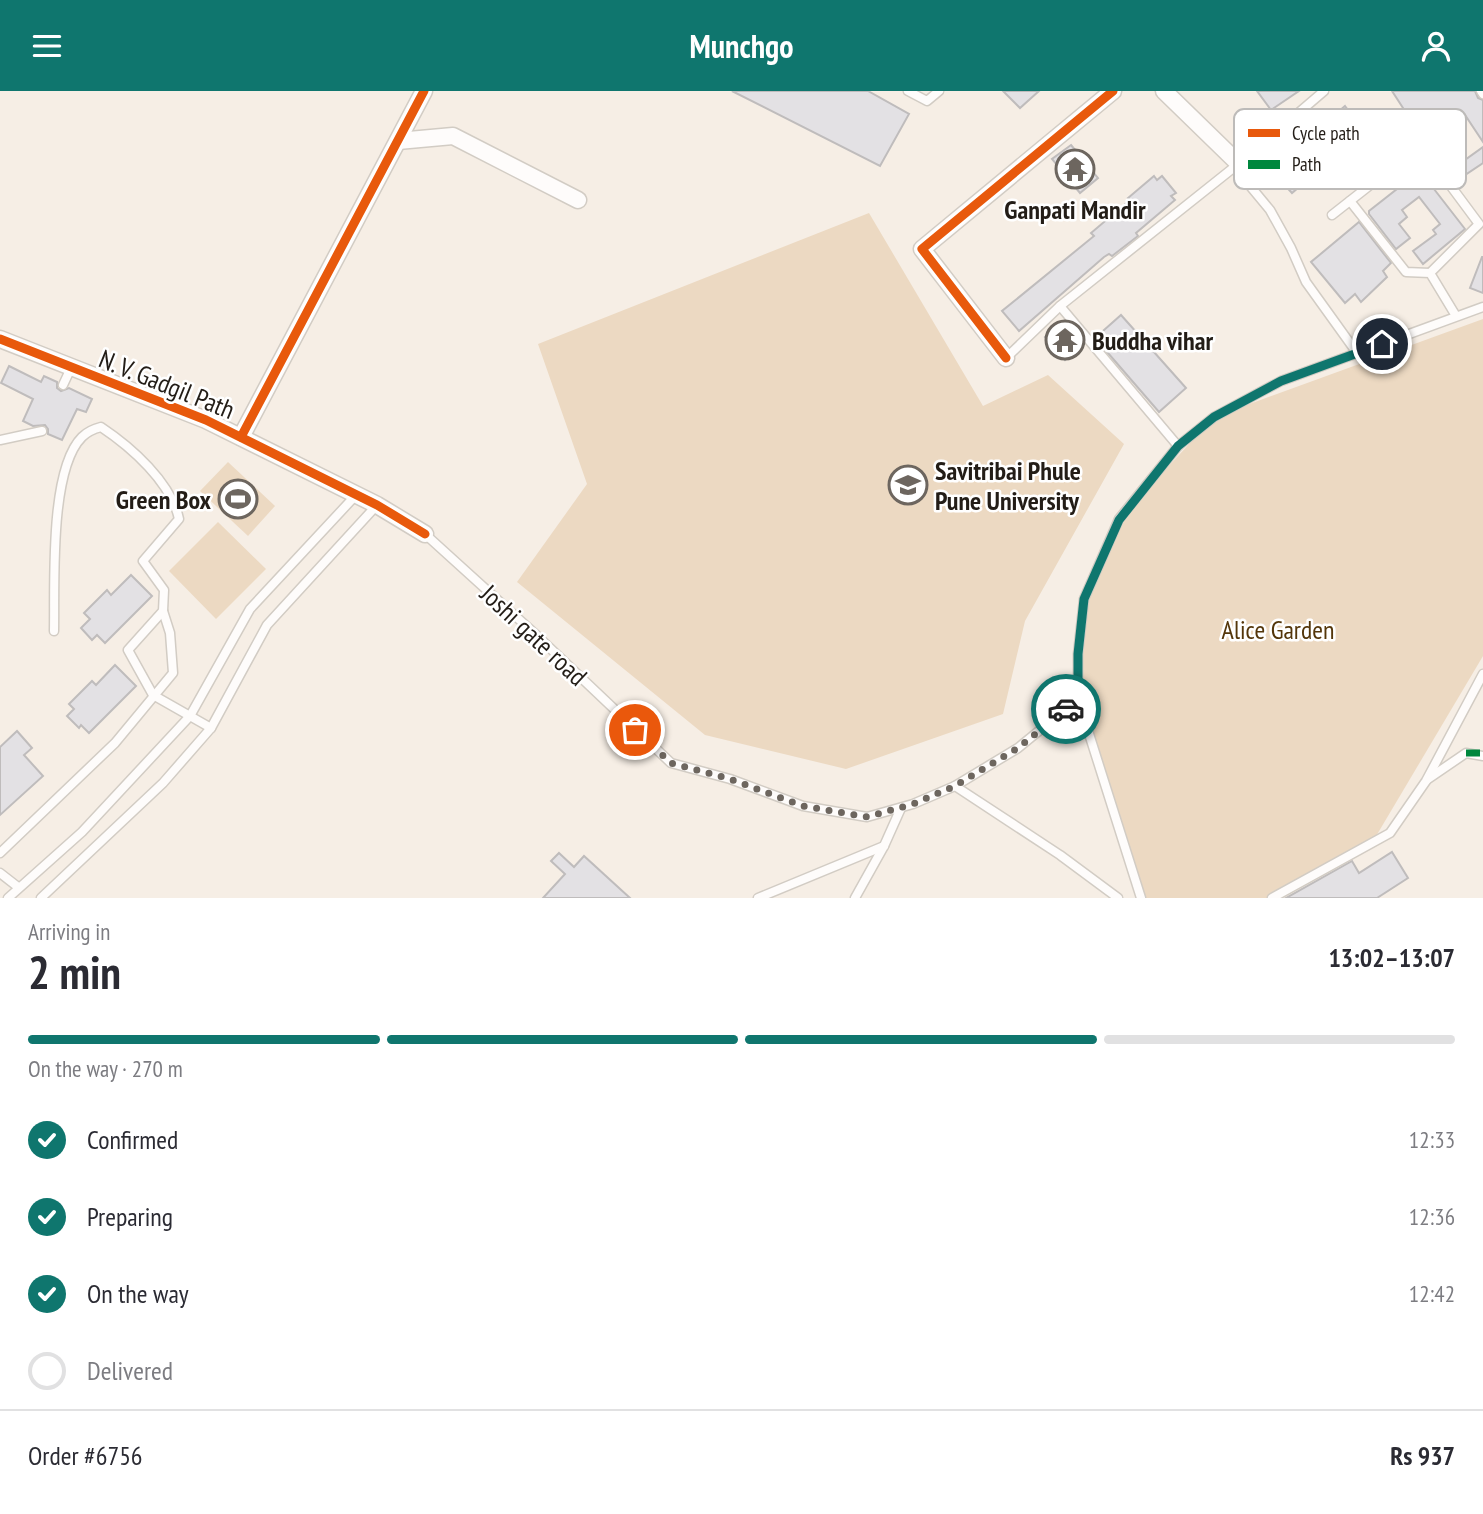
<!DOCTYPE html>
<html lang="en">
<head>
<meta charset="utf-8">
<style>
  :root { --surface:#fff; --page:#f2f2f3; --text:#2b2b33; --muted:#7c7c81; --line:#e1e1e2; --accent:#0f766e }
  body { margin:0; font-family:"PT Sans Narrow",sans-serif; background:var(--page); color:var(--text); height:100vh; display:flex; flex-direction:column; font-size:26px; white-space:nowrap }
  * { box-sizing:border-box; margin:0 }
  p { font-size:23px; color:var(--muted) }
  .icon { flex:none; width:38px; height:38px; fill:none; stroke:currentColor; stroke-width:2; stroke-linecap:round; stroke-linejoin:round }
  .map { position:relative; height:807px; overflow:hidden }
  .drawer { display:flex; flex-direction:column; background:var(--surface); flex:1 }
  .drawer>* { flex:none }
  .pin { position:absolute; display:grid; place-items:center; width:60px; height:60px; color:#fff; margin:-30px; border:4px solid #fff; border-radius:50%; box-shadow:0 2px 7px #0007 }
  .courier { position:absolute; display:grid; place-items:center; width:70px; height:70px; margin:-35px; border:5px solid #0f766e; border-radius:50%; background:#fff; color:#222; box-shadow:0 2px 9px #0007 }
  .summary em { font-style:normal; font-weight:700 }
  .summary div { display:flex; flex-direction:column-reverse }
  .summary { display:flex; align-items:center; justify-content:space-between; height:119px; padding:0 28px }
  h1 { font-size:46px; font-weight:700; line-height:52px }
  .bar { display:grid; grid-template-columns:repeat(4,1fr); gap:10px 7px; align-content:center; height:84px; padding:0 28px }
  .bar i { height:9px; border-radius:5px; background:var(--line) }
  .bar .active { background:var(--accent) }
  .bar p { grid-column:span 4 }
  .line { display:flex; align-items:center; gap:18px; padding:0 28px; border-top:2px solid var(--line) }
  .line div { flex:1 }
  ol { padding:0 28px; list-style:none }
  li { display:flex; align-items:center; gap:21px; height:77px }
  li p { margin-inline-start:auto }
  li .icon { padding:7px; border-radius:50%; background:var(--accent); color:#fff; stroke-width:4 }
  li:last-child { color:var(--muted) }
  li i { width:38px; height:38px; border:4px solid var(--line); border-radius:50% }
  header { display:flex; justify-content:space-between; align-items:center; height:91px; padding:0 28px; background:var(--accent); color:#fff; font-size:32px; font-weight:700 }
  .map>svg:first-child { display:block }
  .green { fill:#ecd9c2 }
  .building { fill:#e3e1e4; stroke:#bfbcbc; stroke-width:2 }
  .lines { fill:none; stroke-linecap:round; stroke-linejoin:round }
  .lane-casing { stroke:#d2ccc4; stroke-width:11 }
  .street-casing { stroke:#d2ccc4; stroke-width:19 }
  .lane { stroke:#fefcfb; stroke-width:8 }
  .street { stroke:#fefcfb; stroke-width:16 }
  .quiet { stroke:#00873e; stroke-width:7; stroke-dasharray:14 7; stroke-linecap:butt }
  .cycleway-casing { stroke:#fff; stroke-width:13 }
  .cycleway { stroke:#e8590c; stroke-width:9 }
  .done { stroke:#6d665f; stroke-width:7; stroke-dasharray:0 12.6 }
  .route { stroke:#0f766e; stroke-width:9 }
  .labels { text-anchor:middle; dominant-baseline:central; stroke-width:5; stroke-linejoin:round; paint-order:stroke }
  .poi-label { font-size:26px; font-weight:bold; fill:#231d17; stroke:#fff; text-anchor:start }
  .street-label { font-size:26px; fill:#231d17; stroke:#fff }
  .park-label { font-size:26px; fill:#54360a; stroke:#fff }
  .key { fill:#fff; stroke:#bdbbb9; stroke-width:2 }
  .key-label { font-size:19px; fill:#231d17 }
</style>
</head>
<body>
<header><svg class="icon" aria-label="menu" viewBox="0 0 24 24"><path d="M4 6h16M4 12h16M4 18h16"/></svg>Munchgo<svg class="icon" aria-label="person" viewBox="0 0 24 24"><circle cx="12" cy="8" r="4"/><path d="M4 21q1-7 8-7t8 7"/></svg></header>
<div class="map">
<svg width="1483" height="807" viewBox="0 0 1483 807">
  <rect width="100%" height="100%" fill="#f6eee5"/>
  <!-- green -->
  <g class="green">
    <path d="M869,122l114,193 65,-31 76,69 -99,177 -22,93 -157,55 -141,-34 -188,-153 70,-98 -49,-140z"/>
    <path d="M1483,228v337l-111,187 -97,55h-134l-63,-199 6,-100 35,-79 95,-103z"/>
    <path d="M228,371l47,44 -27,30 -48,-45z"/>
    <path d="M218,431l48,47 -50,50 -47,-48z"/>
  </g>
  <!-- building -->
  <g class="building">
    <path d="M732,0h136l41,23 -29,52z"/>
    <path d="M1003,0h36l-19,17z"/>
    <path d="M1257,0h42l-28,19z"/>
    <path d="M1392,0h83l3,7 5,2v42l-18,-27 -24,16 21,31 21,-15v16l-27,18 -24,-36 -2,2 -14,-19z"/>
    <path d="M1345,15l19,25 -72,62 -21,-23z"/>
    <path d="M1071,54l27,33 -18,15 -28,-34z"/>
    <path d="M1420,80l45,58 -42,35 -10,-13 23,-17 -3,-4 7,-6 -21,-27 -17,13 5,7 -8,7 11,14 -14,11 -27,-35v-3z"/>
    <path d="M1154,85l3,4 5,-4 14,17 -5,3 4,4 -39,33 2,3 -26,20 -3,-2 -5,3 -85,74 -17,-20 92,-75 -3,-3 39,-33 -2,-2z"/>
    <path d="M1359,131l32,41 -8,8 4,6 -26,25 -6,-8 -10,9 -34,-41z"/>
    <path d="M1482,166h1v36l-13,-5z"/>
    <path d="M1121,224l65,73 -27,24 -64,-74z"/>
    <path d="M1064,230l19,23 -18,16 -20,-23z"/>
    <path d="M9,275l32,16 3,-6 13,6v6l4,3 8,-3 23,11 -6,13 -9,-3 -15,31 -14,-6v-5l-3,-4 -12,1 -10,-5 10,-22 -32,-16z"/>
    <path d="M131,484l21,21 -47,47 -8,-8 -5,5 -11,-12 9,-9 -6,-6 23,-23 4,5z"/>
    <path d="M115,574l21,21 -47,47 -8,-8 -2,3 -12,-12 7,-7 -5,-5 23,-23 4,4z"/>
    <path d="M17,640l15,17 -8,7 19,21 -43,39v-68z"/>
    <path d="M1392,761l16,26 -31,20h-91l66,-37 7,12z"/>
    <path d="M559,762l15,14 10,-11 46,42h-87l22,-24 -14,-13z"/>
  </g>
  <g class="lines">
    <defs>
      <g id="lane">
        <path d="M908,0l19,10 12,-10"/>
        <path d="M1481,0l2,3"/>
        <path d="M1407,36l72,97 -49,49"/>
        <path d="M1239,73l2,11 29,35 21,38 15,34 51,71"/>
        <path d="M1350,110l56,71 24,1 26,43"/>
        <path d="M1332,124l42,-33"/>
        <path d="M1060,215l118,140"/>
        <path d="M1006,267l54,-52 187,-149 77,-66"/>
        <path d="M63,294l8,-17"/>
        <path d="M0,349l42,-9"/>
        <path d="M425,443l108,98 138,131 59,16 73,27 64,11 46,-13 42,-18"/>
        <path d="M54,540c1,-46 -5,-161 28,-194 5,-5 11,-8 19,-10 30,20 70,55 78,92l-36,42 21,29 -1,21 -35,39 25,45 58,33"/>
        <path d="M1078,608v-45l6,-55 35,-80 59,-73 36,-29 67,-36 202,-74"/>
        <path d="M1428,688l38,-26 17,3"/>
        <path d="M0,762l115,-110 58,-70 -3,-40 -7,-22"/>
        <path d="M0,782l18,14"/>
        <path d="M8,807l74,-66 108,-116 60,-107 106,-114"/>
        <path d="M41,807l122,-115 48,-55 56,-103 110,-120"/>
        <path d="M758,807l126,-52"/>
        <path d="M855,807l29,-52 17,-38"/>
        <path d="M1118,807l-58,-43 -105,-69 63,-38 60,-49 63,199"/>
        <path d="M1272,807l118,-65 36,-52 57,-107"/>
      </g>
      <g id="street">
        <path d="M1164,0l75,73"/>
        <path d="M398,50l55,-5 125,64"/>
        <path d="M0,248l206,81 171,85 48,29"/>
        <path d="M1006,267l-84,-109 191,-158"/>
        <path d="M241,346l183,-346"/>
      </g>
    </defs>
    <!-- lane casing -->
    <use href="#lane" class="lane-casing"/>
    <!-- street casing -->
    <use href="#street" class="street-casing"/>
    <!-- lane -->
    <use href="#lane" class="lane"/>
    <!-- street -->
    <use href="#street" class="street"/>
    <!-- quiet -->
    <path class="quiet" d="M1466,662h17"/>
    <defs>
      <g id="cycleway">
        <path d="M0,248l206,81 171,85 48,29"/>
        <path d="M1006,267l-84,-109 191,-158"/>
        <path d="M241,346l183,-346"/>
      </g>
    </defs>
    <!-- cycleway casing -->
    <use href="#cycleway" class="cycleway-casing"/>
    <!-- cycleway -->
    <use href="#cycleway" class="cycleway"/>
  </g>
  <g class="lines">
    <!-- done -->
    <path class="done" d="M635,639l36,33 59,16 73,27 64,11 46,-13 42,-18 63,-38 48,-39"/>
    <!-- route -->
    <path class="route" d="M1066,618l12,-10v-45l6,-55 35,-79 59,-74 36,-29 67,-36 101,-37"/>
  </g>
  <!-- icons -->
  <defs>
    <symbol id="temple-ring" viewBox="-11 -11 22 22"><circle r="9.5" fill="#fff" stroke="#6d665f" stroke-width="1.5"/><path d="M0-6L5-2H3V0L6.5 2.5H4V6H1.5V3h-3V6H-4V2.5H-6.5L-3 0V-2H-5Z" fill="#6d665f"/></symbol>
    <symbol id="university-ring" viewBox="-11 -11 22 22"><circle r="9.5" fill="#fff" stroke="#6d665f" stroke-width="1.5"/><path d="M0-5L7-2L0 1L-7-2ZM-4 1L0 2.5L4 1V4Q0 6-4 4Z" fill="#6d665f"/></symbol>
    <symbol id="stadium-ring" viewBox="-11 -11 22 22"><circle r="9.5" fill="#fff" stroke="#6d665f" stroke-width="1.5"/><path d="M0-5a6.5 5 0 1 0 0 10a6.5 5 0 1 0 0-10ZM-3.5-1.8h7v3.6h-7Z" fill="#6d665f"/></symbol>
  </defs>
  <g fill-rule="evenodd">
    <use href="#temple-ring" x="1053" y="56" width="44" height="44"/>
    <use href="#temple-ring" x="1043" y="227" width="44" height="44"/>
    <use href="#university-ring" x="886" y="372" width="44" height="44"/>
    <use href="#stadium-ring" x="216" y="386" width="44" height="44"/>
  </g>
  <g class="labels">
    <!-- poi labels -->
    <g class="poi-label">
      <text x="1075" y="118" text-anchor="middle">Ganpati Mandir</text>
      <text x="1092" y="249">Buddha vihar</text>
      <text x="935" y="379">Savitribai Phule<tspan x="935" dy="30">Pune University</tspan></text>
      <text x="211" y="408" text-anchor="end">Green Box</text>
    </g>
    <!-- street labels -->
    <g class="street-label">
      <text transform="translate(167 293) rotate(22)">N. V. Gadgil Path</text>
      <text transform="translate(534 544) rotate(43)">Joshi gate road</text>
    </g>
    <!-- park labels -->
    <g class="park-label">
      <text x="1278" y="538">Alice Garden</text>
    </g>
  </g>
  <!-- legend -->
  <rect x="1234" y="18" width="232" height="80" rx="10" class="key"/>
  <rect x="1248" y="38" width="32" height="8" fill="#e8590c"/>
  <rect x="1248" y="69" width="32" height="9" fill="#00873e"/>
  <g class="key-label">
    <text x="1292" y="49">Cycle path</text>
    <text x="1292" y="80">Path</text>
  </g>
</svg>
<div class="pin" style="left:635px;top:639px;background:#ea580c"><svg class="icon" aria-label="bag" viewBox="0 0 24 24"><path d="M5 8h14l-1 12H6zM9 8a3 3 0 0 1 6 0"/></svg></div>
<div class="pin" style="left:1382px;top:253px;background:#1f2937"><svg class="icon" aria-label="home" viewBox="0 0 24 24"><path d="M3 11l9-7 9 7M6 9v11h12V9"/></svg></div>
<div class="courier" style="left:1066px;top:618px"><svg class="icon" aria-label="car" viewBox="0 0 24 24"><path d="M5 17H2v-5l4-1 3-4h7l3 4 3 1v5h-3M9 17h6M6 11h13"/><circle cx="7" cy="17" r="2"/><circle cx="17" cy="17" r="2"/></svg></div>
</div>
<section class="drawer">
<div class="summary"><div><h1>2 min</h1><p>Arriving in</p></div><em>13:02–13:07</em></div>
<div class="bar"><i class="active"></i><i class="active"></i><i class="active"></i><i></i><p>On the way · 270 m</p></div>
<ol>
<li><svg class="icon" aria-label="check" viewBox="0 0 24 24"><path d="M5 12l5 5 9-10"/></svg>Confirmed<p>12:33</p></li>
<li><svg class="icon" aria-label="check" viewBox="0 0 24 24"><path d="M5 12l5 5 9-10"/></svg>Preparing<p>12:36</p></li>
<li><svg class="icon" aria-label="check" viewBox="0 0 24 24"><path d="M5 12l5 5 9-10"/></svg>On the way<p>12:42</p></li>
<li><i></i>Delivered</li>
</ol>
<div class="line" style="height:91px"><div>Order #6756</div><b>Rs 937</b></div>
</section>
</body>
</html>
